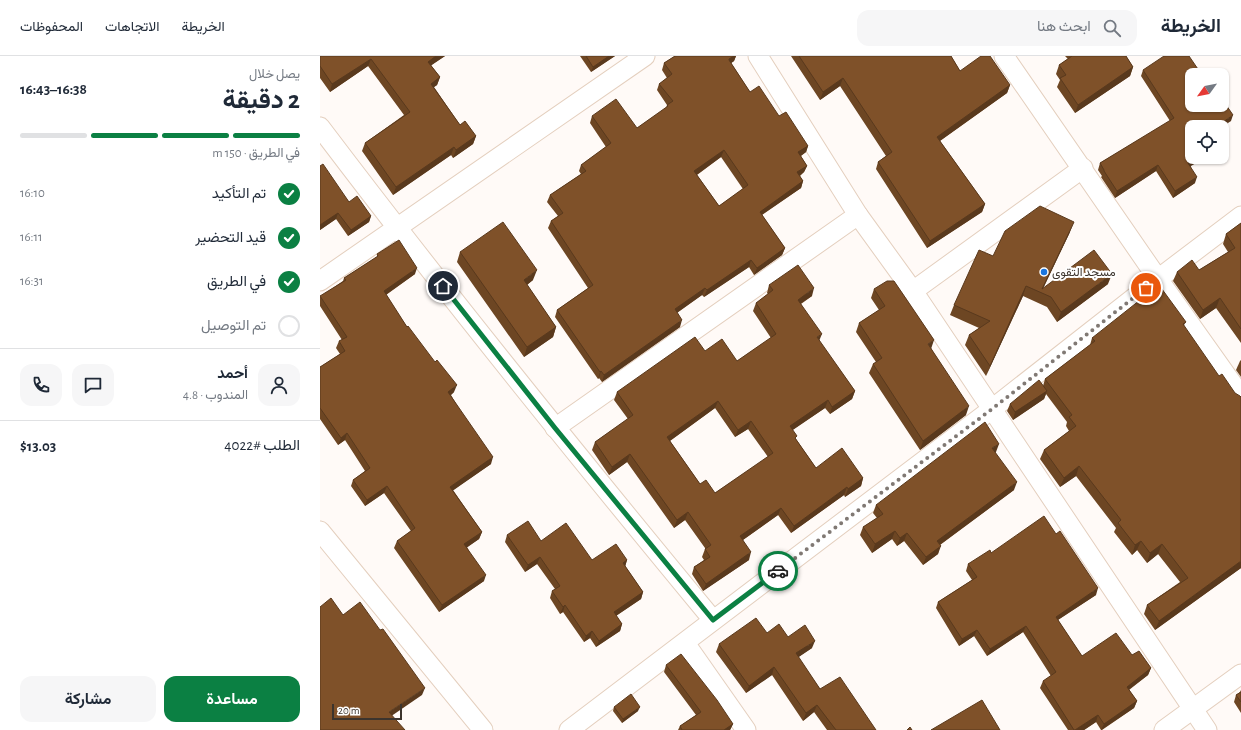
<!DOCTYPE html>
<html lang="ar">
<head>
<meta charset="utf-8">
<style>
  :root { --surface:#fff; --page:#f6f6f7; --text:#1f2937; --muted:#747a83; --line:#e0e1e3; --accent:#0b8043 }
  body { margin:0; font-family:"Alegreya Sans",Vazirmatn,sans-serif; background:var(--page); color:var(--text); direction:rtl; height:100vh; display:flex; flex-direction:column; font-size:15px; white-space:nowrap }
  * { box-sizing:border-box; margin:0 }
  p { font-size:13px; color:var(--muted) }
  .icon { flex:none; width:22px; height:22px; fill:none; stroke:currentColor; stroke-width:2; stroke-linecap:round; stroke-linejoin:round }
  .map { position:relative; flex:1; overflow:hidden; direction:ltr }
  .details { display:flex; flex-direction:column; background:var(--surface); width:320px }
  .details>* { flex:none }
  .needle { width:26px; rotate:237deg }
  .fabs { position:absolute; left:865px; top:12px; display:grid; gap:8px }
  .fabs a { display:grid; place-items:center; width:44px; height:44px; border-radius:8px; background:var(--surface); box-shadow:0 1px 3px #0004; font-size:20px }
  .scale { position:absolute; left:12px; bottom:10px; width:70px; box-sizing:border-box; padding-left:4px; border:2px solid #3c342d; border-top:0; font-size:11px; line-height:14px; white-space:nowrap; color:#3c342d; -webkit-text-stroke:3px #fff; paint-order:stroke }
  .pin { position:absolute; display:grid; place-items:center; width:34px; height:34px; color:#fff; margin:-17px; border:2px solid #fff; border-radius:50%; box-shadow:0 1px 4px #0007 }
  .courier { position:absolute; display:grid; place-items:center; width:40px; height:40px; margin:-20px; border:3px solid #0b8043; border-radius:50%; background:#fff; color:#222; box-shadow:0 1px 5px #0007 }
  .headline em { font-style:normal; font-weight:700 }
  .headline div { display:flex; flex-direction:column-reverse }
  .headline { display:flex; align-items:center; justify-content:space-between; height:68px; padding:0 20px }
  h1 { font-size:26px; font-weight:700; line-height:30px }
  .bar { display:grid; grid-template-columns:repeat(4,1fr); gap:6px 4px; align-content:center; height:48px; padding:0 20px }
  .bar i { height:5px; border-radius:3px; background:var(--line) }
  .bar .active { background:var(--accent) }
  .bar p { grid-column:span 4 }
  .line { display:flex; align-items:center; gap:10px; padding:0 20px; border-top:1px solid var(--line) }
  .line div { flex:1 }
  .round { display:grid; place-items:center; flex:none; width:42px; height:42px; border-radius:12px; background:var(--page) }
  ol { padding:0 20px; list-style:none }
  li { display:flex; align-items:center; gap:12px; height:44px }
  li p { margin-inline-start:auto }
  li .icon { padding:4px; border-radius:50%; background:var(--accent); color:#fff; stroke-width:4 }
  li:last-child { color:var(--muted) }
  li i { width:22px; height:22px; border:2px solid var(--line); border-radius:50% }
  .cta { display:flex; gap:8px; margin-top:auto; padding:8px 20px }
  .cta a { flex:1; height:46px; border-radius:12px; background:var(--accent); color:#fff; font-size:16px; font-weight:700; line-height:46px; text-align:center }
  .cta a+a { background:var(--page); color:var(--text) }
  header { display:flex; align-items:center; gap:24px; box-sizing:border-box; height:56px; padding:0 20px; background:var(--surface); border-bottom:1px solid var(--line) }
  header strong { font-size:19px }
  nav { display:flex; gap:22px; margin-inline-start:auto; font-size:14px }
  .search { width:280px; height:36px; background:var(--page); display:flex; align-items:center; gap:10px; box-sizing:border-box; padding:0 14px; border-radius:12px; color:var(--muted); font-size:15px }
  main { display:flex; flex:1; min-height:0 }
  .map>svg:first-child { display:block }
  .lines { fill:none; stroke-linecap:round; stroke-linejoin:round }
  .minor-casing { stroke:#e4cfbe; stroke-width:21 }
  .minor { stroke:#fff; stroke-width:19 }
  .wall { fill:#6d4623; fill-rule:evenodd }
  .shaded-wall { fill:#59391d }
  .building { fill:#7f5129; stroke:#59391d; fill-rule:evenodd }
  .done { stroke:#807974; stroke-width:4; stroke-dasharray:0 7.2 }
  .route { stroke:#0b8043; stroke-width:5 }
  .poi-dot { fill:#1a75de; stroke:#fff; stroke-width:1.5 }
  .labels { text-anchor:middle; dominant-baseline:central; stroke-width:4; stroke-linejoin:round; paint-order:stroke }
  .poi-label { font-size:12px; fill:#3c342d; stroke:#fff; text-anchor:start }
</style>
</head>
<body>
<header>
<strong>الخريطة</strong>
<div class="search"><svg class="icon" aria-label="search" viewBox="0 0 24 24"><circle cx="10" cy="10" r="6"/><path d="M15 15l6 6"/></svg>ابحث هنا</div>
<nav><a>الخريطة</a><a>الاتجاهات</a><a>المحفوظات</a></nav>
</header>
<main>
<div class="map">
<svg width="921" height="674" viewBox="0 0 921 674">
  <rect width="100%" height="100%" fill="#fffaf7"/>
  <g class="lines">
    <defs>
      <g id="minor">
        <path d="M438,0l100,159 55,76 79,118 215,321"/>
        <path d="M684,0l154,223 83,117"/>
        <path d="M0,71c127,168 259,331 393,493"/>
        <path d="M0,225l325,-225"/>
        <path d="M593,235l170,-123"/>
        <path d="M235,372l303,-213"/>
        <path d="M0,475l163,199"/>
        <path d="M365,587l61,87"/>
        <path d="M249,674l423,-321 166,-130 83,-63"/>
        <path d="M844,674l77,-56"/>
      </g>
    </defs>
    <!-- minor casing -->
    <use href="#minor" class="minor-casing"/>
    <!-- minor -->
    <use href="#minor" class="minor"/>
  </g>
  <!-- wall -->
  <g class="wall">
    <path d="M0,0h125l-14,9 9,12 -3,8 -3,2 26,38 16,11 -3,8 -20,14 -2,-3 -58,40 -31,-44 3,-8 39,-28 -36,-49 -38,26 -10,-14z"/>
    <path d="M260,0h35l-24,16z"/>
    <path d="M355,0h61l-2,5 -3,2 19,29 29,24 29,30 -2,6 -5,4 6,10 -3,6 -4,4 3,5 -2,7 -39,27 23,33 -3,7 -28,20 -5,-8 -45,30 -2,-2 -25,18 3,14 -78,55 -3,-4 -1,1 -43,-62 2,-7 31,-22 -40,-60 3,-7 7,-5 -11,-14 3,-7 31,-21 -2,-3 2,-6 25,-18 -16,-24 2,-7 45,12 29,-20 1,-3 -10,-15 2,-6 8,-6 -5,-8 2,-7zM401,101l22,32 -24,17 -22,-31z"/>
    <path d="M471,0h160l9,15 50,14 -3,8 -67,48 45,63 -3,8 -55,36 -51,-79 2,-7 8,-6 -46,-70 -20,14z"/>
    <path d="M745,0h61l7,11 -3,9 -55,37 -18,-26 3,-7 -4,-6 3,-9 9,-6z"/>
    <path d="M823,14l88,51 -39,6 -1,40 4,16 -22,15 -17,-27 -41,27 -14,-21 1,-1 -4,-6 2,-7 70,-42 -29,-45z"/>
    <path d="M0,110l29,36 22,14 -2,6 -21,14 -12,-17 -16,11z"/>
    <path d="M921,167v120l-25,-35 -16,11 -27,-38 4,-9 22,-2 29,-18 -5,-8 3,-10z"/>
    <path d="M750,176l-27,56 65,-4 -51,38 -10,-15 -24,-11 -37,80 -21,-31 4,-10 10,-7 -29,-13 4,-10 39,-49z"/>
    <path d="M140,196l73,28 -6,5 29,42 -3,10 -29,20 -67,-95z"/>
    <path d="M57,198l38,20 -29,21 21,32 47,65 -3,3 40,69 -38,26 29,42 -3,7 -12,8 17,34 -45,31 -45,-64 3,-7 14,-10 -27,-38 -19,13 -14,-20 2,-6 12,-9 -20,-31 -7,5 -18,-26v-52l20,-13 -4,-6 3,-7 3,-1 -22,-34v-9l23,-16 1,-3 33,-21z"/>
    <path d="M449,229l43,11 -11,8 18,37 36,50 -3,8 -22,15 -5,-6 -33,22 4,9 20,29 47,10 -2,8 -16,11 -1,-2 -53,38 -13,-18 -35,25 6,20 -46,31 -11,-17 2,-7 10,-7 -2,-3 3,-8v-1l-20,-28 -11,8 -47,-66 -18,13 -17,-25 3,-8 33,-23 -14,-19 3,-8 88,-41 32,10 34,-23 -18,-27 3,-8 12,-9 -1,-1zM395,352l20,29 13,-8 20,28 -53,36 -15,-9 -30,-43z"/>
    <path d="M554,233l57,59 35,67 -46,35 -51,-77 4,-9 3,-2 -20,-30 3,-9 20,-13 -8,-12z"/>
    <path d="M866,266l-2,3 57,243 -86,62 -11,-16 3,-9 33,-23 -22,-28 -11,9 -10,-13 -5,5 -18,-23 2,-4 -40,-52 -16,11 -20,-28 4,-9 25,-19 -3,-5 1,-4 -21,-28 -2,5 -31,21 -6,-9 3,-7 33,-18 2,-7 45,-34 2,-7z"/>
    <path d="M921,304v17l-5,-7 4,-9z"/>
    <path d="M675,396l19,38 -74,55 -2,9 -15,11 -19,-24 -7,5 -5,-7 -20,14 -12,-18 3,-8 14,-9 -4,-5 3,-8 120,-53z"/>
    <path d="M187,479l34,6 51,19h35l-2,6 18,26 -2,7 -25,17 6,8 -2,7 -24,16 -6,-9 -6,4 -21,-30 -3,2 -10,-16 2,-7 3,-2 -18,-25 -12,8 -20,-30z"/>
    <path d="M671,497l105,42 -38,25 24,36 50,-1 19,13 -3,7 -19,15 8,11 -3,7 -32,22h-1l-5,-8 -12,8h-16l-28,-42 3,-7 8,-5 -28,-44 -36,24 -13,-20 -15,10 -23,-38 2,-6 34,-22 -6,-9 2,-7z"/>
    <path d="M447,577l21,4 24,11 -14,9 22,32 56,41h-49l-13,-18 -11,9 -31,-46 -26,18 -30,-41 3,-8z"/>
    <path d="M346,609l67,59 -3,6h-52l2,-4 16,-11 -32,-43z"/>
    <path d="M921,634v23l-7,-11 2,-7 4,-3z"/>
    <path d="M294,651l24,4 -16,12 -9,-12z"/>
  </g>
  <!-- shaded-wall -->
  <g class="shaded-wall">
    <path d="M116,0h9l-19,13 2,-7z"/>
    <path d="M289,0h6l-24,16 2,-5z"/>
    <path d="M414,0h2l-2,5 -7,5 2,-7z"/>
    <path d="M51,3l-3,7 -38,26 2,-8z"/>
    <path d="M813,11l-3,9 -55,37 3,-8z"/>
    <path d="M120,21l-3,8 -9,6 3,-7z"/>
    <path d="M523,22l-3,8 -20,14 3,-8z"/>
    <path d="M690,29l-3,8 -73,52 3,-8z"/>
    <path d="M913,59l-2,6 -9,6h-6z"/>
    <path d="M156,80l-3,8 -20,14 3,-8z"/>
    <path d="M488,90l-2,6 -10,7 2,-7z"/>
    <path d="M134,91l-3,8 -58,40 3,-8z"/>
    <path d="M404,94l-3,7 -29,21 2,-7z"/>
    <path d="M879,101h7l-20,12 2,-6z"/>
    <path d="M838,109l-2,6 -41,27 2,-7z"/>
    <path d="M487,110l-3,6 -9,7 2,-7z"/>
    <path d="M877,121l-2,6 -22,15 2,-7z"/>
    <path d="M483,125l-2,7 -44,30 3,-6z"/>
    <path d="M665,148l-3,8 -55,36 3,-7z"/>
    <path d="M18,157l-2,6 -16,11v-5z"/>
    <path d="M51,160l-2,6 -21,14 3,-6z"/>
    <path d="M754,166l-4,10 -29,61 1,-4z"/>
    <path d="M465,192l-3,7 -28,20 3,-7z"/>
    <path d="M431,204l-2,7 -45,30 3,-7z"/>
    <path d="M97,212l-2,6 -34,24 3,-7z"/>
    <path d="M217,214l-4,10 -13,10 4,-10z"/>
    <path d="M792,218l-4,10 -51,38 4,-10z"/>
    <path d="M706,230l-3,10 -37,80 4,-10z"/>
    <path d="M385,232l-3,7 -30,21 3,-7z"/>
    <path d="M494,232l-2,8 -17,11 3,-7z"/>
    <path d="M900,242l-4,10 -16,11 3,-9z"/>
    <path d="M362,264l-2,7 -78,55 2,-7z"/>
    <path d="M236,271l-3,10 -29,20 3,-10z"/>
    <path d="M502,278l-3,7 -2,-4z"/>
    <path d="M614,284l-3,9 -3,-5z"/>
    <path d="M281,315l-2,7 -1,1 2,-7z"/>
    <path d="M137,329l-3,7 -8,7 2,-7z"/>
    <path d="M535,335l-3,8 -22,15 2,-7z"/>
    <path d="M727,335l-3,8 -31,21 2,-8z"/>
    <path d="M508,344l-3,8 -38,26 3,-8z"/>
    <path d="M398,345l-3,7 -51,37 3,-8z"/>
    <path d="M649,350l-3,9 -46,35 3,-9z"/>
    <path d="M431,365l-3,8 -13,8 3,-7z"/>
    <path d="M27,377l-2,7 -7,5 3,-7z"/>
    <path d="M679,388l-3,8 -7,4 3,-8z"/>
    <path d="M310,398l-3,8 -18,13 3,-8z"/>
    <path d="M173,401l-2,7 -43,30 2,-7z"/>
    <path d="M759,410l-3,10 -16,11 4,-9z"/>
    <path d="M543,422l-2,8 -16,11 3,-8z"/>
    <path d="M697,426l-3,8 -80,59 3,-8z"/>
    <path d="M67,430l-3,7 -19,13 2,-6z"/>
    <path d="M527,431l-3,8 -53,38 3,-7z"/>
    <path d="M461,452l-3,7 -41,29 3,-8z"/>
    <path d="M368,456l-3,8 -11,8 3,-8z"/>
    <path d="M575,475l-3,8 -20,14 3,-9z"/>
    <path d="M162,476l-3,7 -17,12 2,-7z"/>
    <path d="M587,477l-3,8 -7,5 3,-8z"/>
    <path d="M821,485l-4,9 -5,5 3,-10z"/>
    <path d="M842,488l-4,10 -11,9 3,-10z"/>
    <path d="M621,490l-3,8 -15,11 3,-8z"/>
    <path d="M431,496l-2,8 -46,31 3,-7z"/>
    <path d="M220,501l-3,7 -12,8 3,-7z"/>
    <path d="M307,504l-2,7 -2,-4z"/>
    <path d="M921,505v7l-86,62 4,-9z"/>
    <path d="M166,519l-2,6 -45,31 3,-7z"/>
    <path d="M778,532l-2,7 -43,28 3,-6z"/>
    <path d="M323,536l-2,7 -30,20 3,-7z"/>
    <path d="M245,549l-2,7 -3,2 3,-7z"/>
    <path d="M302,568l-2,7 -24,16 3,-6z"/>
    <path d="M706,570l-3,6 -36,24 3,-7z"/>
    <path d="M657,574l-3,6 -15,10 3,-7z"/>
    <path d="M272,575l-2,7 -6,4 2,-6z"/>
    <path d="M495,585l-3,7 -19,13 3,-8z"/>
    <path d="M454,611l-2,8 -26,18 3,-7z"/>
    <path d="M831,612l-3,7 -24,18 3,-6z"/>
    <path d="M105,632l-3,7 -35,24 2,-7z"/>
    <path d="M817,645l-3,7 -33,22 3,-6z"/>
    <path d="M497,649l-3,7 -11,9 3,-8z"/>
    <path d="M320,651l-2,4 -16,12 1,-4z"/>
    <path d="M778,659l-2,7 -12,8h-9z"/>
    <path d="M413,668l-3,6h-6z"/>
  </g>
  <!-- building -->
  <g class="building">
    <path d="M0,0h116l-8,6 12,15 -9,7 29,41 5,-4 11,15 -20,14 -2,-3 -58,40 -31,-44 45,-31 -39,-53 -39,25 -12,-18z"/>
    <path d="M266,0h23l-16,11z"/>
    <path d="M355,0h59l-5,3v1l21,32 9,-6 20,30 7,-4 22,34 -10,6 9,14 -10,6 6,9 -43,31 25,36 -28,20 -6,-8 -44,30 -2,-2 -30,21 7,11 -78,55 -3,-4 -1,1 -43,-62 36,-25 -42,-64 12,-8 -13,-18 36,-24 -5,-6 30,-22 -19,-27 24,-17 21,29 31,-22 -1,-1 6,-4 -14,-17 13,-10 -8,-11zM404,94l24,35 -29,21 -25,-35z"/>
    <path d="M479,0h152l9,15 21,-15h9l20,29 -73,52 48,67 -55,37 -52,-79 14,-10 -49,-74 -20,14z"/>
    <path d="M752,0h54l7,11 -55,38 -18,-27 6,-3 -7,-10z"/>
    <path d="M844,0h25l13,19h-10v30h30v-6l11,16 -17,12h-24v30h7l-11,6 9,14 -22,14 -17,-26 -41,26 -13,-20v-1l-4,-7 74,-45 -31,-48z"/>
    <path d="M3,108l26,38 8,-6 14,20 -20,14 -13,-17 -18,12v-59z"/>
    <path d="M720,150l34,16 -32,67 52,-39 18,24 -51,38 -10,-15 -25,-11 -36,80 -21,-31 21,-14 -36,-16 25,-55 14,6 12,-25z"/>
    <path d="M183,166l34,48 -13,10 32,47 -29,20 -67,-95z"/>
    <path d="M921,167v106l-21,-31 -17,12 -26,-38 15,-12 7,10 36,-22 -9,-14z"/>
    <path d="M79,184l18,28 -33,23 23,36 1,-1 27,36 2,-2 20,25 -9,7 45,65 -43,30 32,45 -18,12 22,31 -44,30 -45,-64 18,-13 -28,-42 -20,14 -14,-20 17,-12 -23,-35 -6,5 -21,-30v-41l25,-16 -6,-10 8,-4 -27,-41 26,-16 -2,-2 34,-22 -1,-2z"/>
    <path d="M478,209l16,23 -16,12 24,34 -5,3 38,54 -23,16 -4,-7 -38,26 7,10 -2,2 21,30 26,-20 21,30 -15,11 -1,-2 -53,39 -13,-18 -41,28 11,16 -45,32 -12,-17 16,-10 -5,-8 6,-4 -23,-33 -11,8 -47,-66 -18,13 -17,-25 38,-27 -16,-23 78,-55 10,14 17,-12 15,22 39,-27 -20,-31 17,-13 -4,-5zM398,345l20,29 13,-9 22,32 -58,40 -9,-13 -6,4 -33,-47z"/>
    <path d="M567,225h7l40,59 -6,4 41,62 -46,35 -50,-77 9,-6 -23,-35 26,-17 -11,-17z"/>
    <path d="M839,229l27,37 -3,2 36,52 3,-2 13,19 5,3 1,1v164l-82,60 -12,-16 41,-27 -26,-34 -12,9 -9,-12 -6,4 -17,-22 3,-3 -42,-54 -15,12 -20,-28 32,-24 -7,-9 3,-2 -27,-36 50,-38 -3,-3z"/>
    <path d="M719,324l8,11 -32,21 -5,-8z"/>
    <path d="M665,366l14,22 -7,4 25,34 -80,59 4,5 -15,11 -19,-24 -7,5 -5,-7 -20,13 -12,-17 20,-13 -7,-9z"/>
    <path d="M724,460l12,18 4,-3 38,57 -42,29 26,39 34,-23 16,22 7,-4 12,17 -24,19 10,14 -33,23 -6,-9 -23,15h-1l-31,-49 13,-9 -30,-46 -36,23 -13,-19 -15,9 -24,-37 39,-25 -9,-13 22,-14 1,3z"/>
    <path d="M208,465l13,20 25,-18 26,37 24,-16 11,16 -4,3 20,29 -29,20 8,12 -23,17 -7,-10 -6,5 -21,-31 -2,2 -11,-16 8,-5 -20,-29 -12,8 -21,-30z"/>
    <path d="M11,542l12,17 17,-13 20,28 3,-1 42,59 -36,24 16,18h-85v-123z"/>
    <path d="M436,562l11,15 12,-9 9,13 17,-12 10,16 -19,12 24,36 20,-12 36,53h-40l-19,-25 -11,8 -32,-46 -25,19 -30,-42z"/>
    <path d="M361,598l36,46 16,24 -9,6h-42l-2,-4 21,-14 -35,-47z"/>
    <path d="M921,636v10l-5,-7z"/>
    <path d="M311,638l9,13 -17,12 -9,-12z"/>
    <path d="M662,644l18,30h-69z"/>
    <path d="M590,671l2,3h-5z"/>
  </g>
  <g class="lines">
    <!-- done -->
    <path class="done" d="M458,515l214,-162 154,-121"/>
    <!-- route -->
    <path class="route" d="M123,230l112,142 158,192 65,-49"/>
  </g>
  <!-- markers -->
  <circle class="poi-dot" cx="724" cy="216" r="4"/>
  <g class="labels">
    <!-- poi labels -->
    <g class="poi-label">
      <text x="732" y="216">مسجد التقوى</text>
    </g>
  </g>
</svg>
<div class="fabs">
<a><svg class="needle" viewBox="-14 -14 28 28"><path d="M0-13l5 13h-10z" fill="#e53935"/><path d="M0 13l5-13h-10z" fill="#747a83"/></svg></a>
<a><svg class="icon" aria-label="locate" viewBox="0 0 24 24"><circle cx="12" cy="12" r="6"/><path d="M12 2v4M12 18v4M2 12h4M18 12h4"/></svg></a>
</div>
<div class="scale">20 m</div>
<div class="pin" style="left:826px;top:232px;background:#ea580c"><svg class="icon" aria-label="bag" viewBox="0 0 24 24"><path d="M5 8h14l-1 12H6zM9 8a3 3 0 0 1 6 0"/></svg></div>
<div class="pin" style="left:123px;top:230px;background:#1f2937"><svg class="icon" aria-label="home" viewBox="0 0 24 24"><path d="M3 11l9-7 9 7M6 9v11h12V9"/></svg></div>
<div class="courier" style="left:458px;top:515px"><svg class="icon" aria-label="car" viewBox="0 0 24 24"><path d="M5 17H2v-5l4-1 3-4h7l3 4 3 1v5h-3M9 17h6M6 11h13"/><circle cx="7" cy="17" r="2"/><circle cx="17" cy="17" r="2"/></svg></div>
</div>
<section class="details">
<div class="headline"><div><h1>2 دقيقة</h1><p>يصل خلال</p></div><em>16:38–16:43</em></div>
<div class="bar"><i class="active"></i><i class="active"></i><i class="active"></i><i></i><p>في الطريق · 150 m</p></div>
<ol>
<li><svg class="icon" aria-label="check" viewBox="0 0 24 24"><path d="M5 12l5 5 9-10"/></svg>تم التأكيد<p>16:10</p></li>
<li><svg class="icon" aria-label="check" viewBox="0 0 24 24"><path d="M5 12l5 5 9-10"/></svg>قيد التحضير<p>16:11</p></li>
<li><svg class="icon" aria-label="check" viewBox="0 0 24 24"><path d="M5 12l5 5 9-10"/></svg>في الطريق<p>16:31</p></li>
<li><i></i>تم التوصيل</li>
</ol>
<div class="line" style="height:72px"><a class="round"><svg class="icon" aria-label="person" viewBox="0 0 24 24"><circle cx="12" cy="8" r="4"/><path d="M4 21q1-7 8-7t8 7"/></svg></a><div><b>أحمد</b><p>المندوب · 4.8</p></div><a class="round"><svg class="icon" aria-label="chat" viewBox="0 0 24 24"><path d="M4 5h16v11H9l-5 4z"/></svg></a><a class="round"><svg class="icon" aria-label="phone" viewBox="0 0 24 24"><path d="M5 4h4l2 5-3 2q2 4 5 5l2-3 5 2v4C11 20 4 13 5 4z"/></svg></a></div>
<div class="line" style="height:52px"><div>الطلب #4022</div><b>$13.03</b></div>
<div class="cta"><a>مساعدة</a><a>مشاركة</a></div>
</section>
</main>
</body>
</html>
